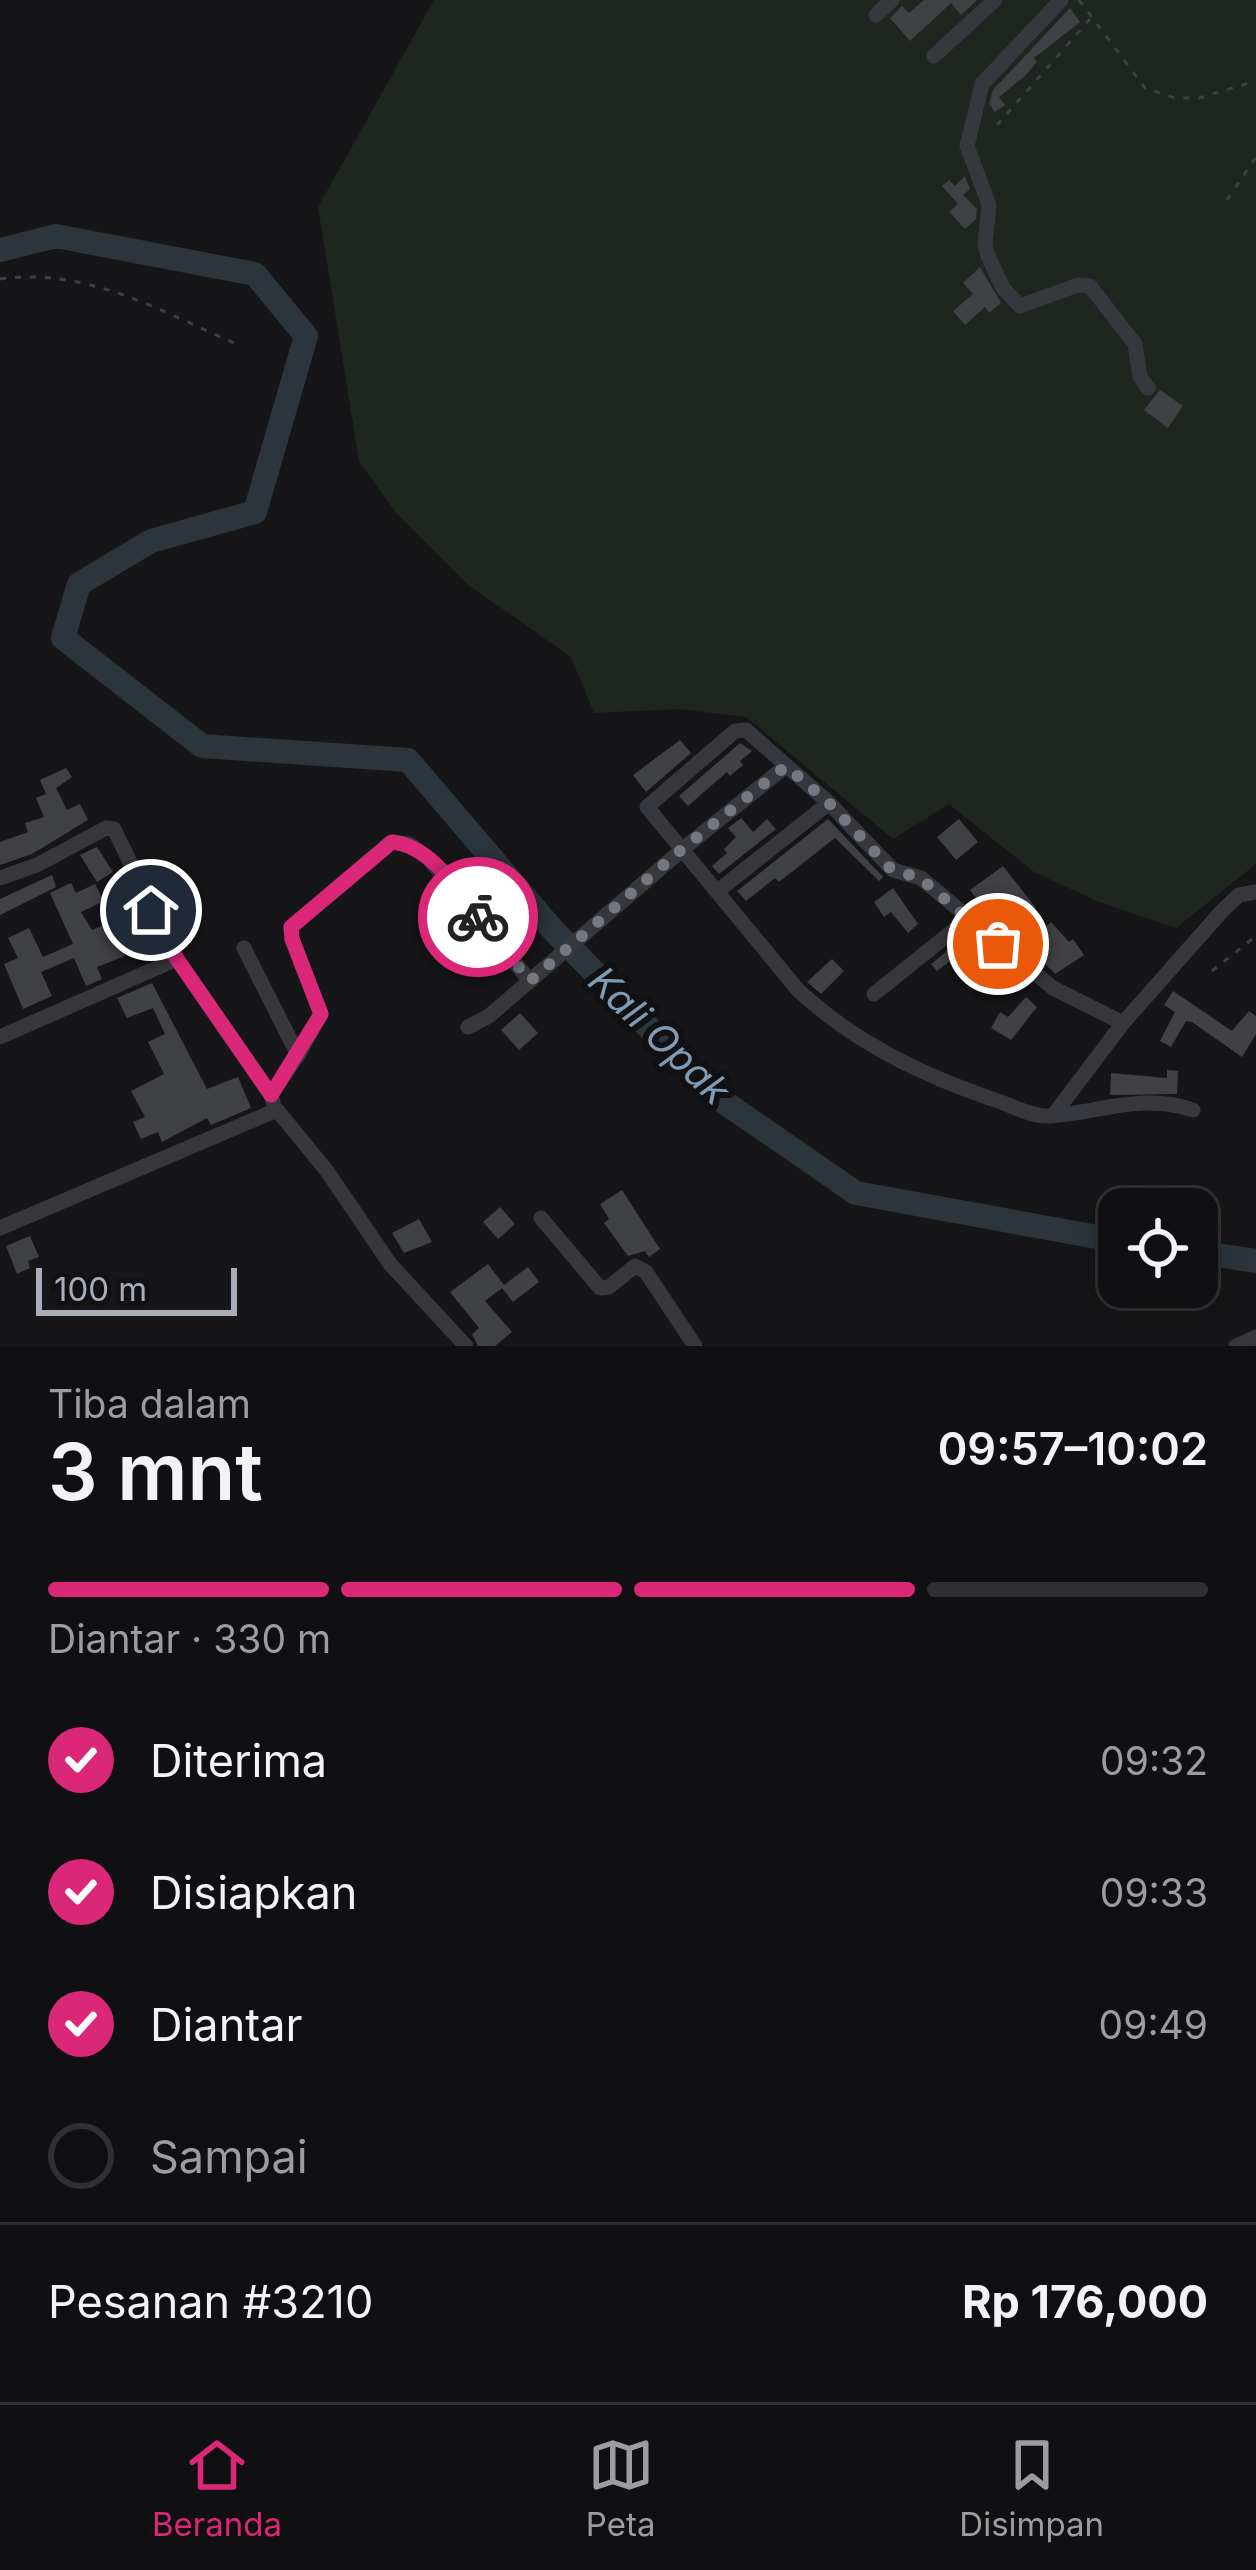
<!DOCTYPE html>
<html lang="id">
<head>
<meta charset="utf-8">
<style>
  :root { --surface:#101012; --page:#1e1e20; --text:#f1f3f6; --muted:#9c9d9f; --line:#303032; --accent:#db2777 }
  body { margin:0; font-family:Inter,sans-serif; background:var(--page); color:var(--text); height:100vh; display:flex; flex-direction:column; font-size:45px; white-space:nowrap }
  * { box-sizing:border-box; margin:0 }
  p { font-size:39px; color:var(--muted) }
  .icon { flex:none; width:66px; height:66px; fill:none; stroke:currentColor; stroke-width:2; stroke-linecap:round; stroke-linejoin:round }
  .map { position:relative; height:1346px; overflow:hidden }
  .details { display:flex; flex-direction:column; background:var(--surface); flex:1 }
  .details>* { flex:none }
  .tools { position:absolute; left:1098px; top:1188px; display:grid; gap:24px }
  .tools a { display:grid; place-items:center; width:120px; height:120px; border-radius:24px; background:var(--surface); box-shadow:0 6px 30px #0003,0 0 0 3px var(--line); font-size:60px }
  .scale { position:absolute; left:36px; bottom:30px; width:201px; box-sizing:border-box; padding-left:12px; border:6px solid #a8adb8; border-top:0; font-size:33px; line-height:42px; white-space:nowrap; color:#a8adb8; -webkit-text-stroke:9px #111113; paint-order:stroke }
  .pin { position:absolute; display:grid; place-items:center; width:102px; height:102px; color:#fff; margin:-51px; border:6px solid #fff; border-radius:50%; box-shadow:0 3px 12px #0007 }
  .courier { position:absolute; display:grid; place-items:center; width:120px; height:120px; margin:-60px; border:9px solid #db2777; border-radius:50%; background:#fff; color:#222; box-shadow:0 3px 15px #0007 }
  .head em { font-style:normal; font-weight:600 }
  .head div { display:flex; flex-direction:column-reverse }
  .head { display:flex; align-items:center; justify-content:space-between; height:204px; padding:0 48px }
  h1 { font-size:78px; font-weight:600; line-height:90px }
  .bar { display:grid; grid-template-columns:repeat(4,1fr); gap:18px 12px; align-content:center; height:144px; padding:0 48px }
  .bar i { height:15px; border-radius:9px; background:var(--line) }
  .bar .selected { background:var(--accent) }
  .bar p { grid-column:span 4 }
  .line { display:flex; align-items:center; gap:30px; padding:0 48px; border-top:3px solid var(--line) }
  .line div { flex:1 }
  ol { padding:0 48px; list-style:none }
  li { display:flex; align-items:center; gap:36px; height:132px }
  li p { margin-inline-start:auto }
  li .icon { padding:12px; border-radius:50%; background:var(--accent); color:#fff; stroke-width:4 }
  li:last-child { color:var(--muted) }
  li i { width:66px; height:66px; border:6px solid var(--line); border-radius:50% }
  .tabs { display:flex; justify-content:space-around; align-items:center; height:168px; border-top:3px solid var(--line); background:var(--surface); font-size:33px; color:var(--muted) }
  .tabs a { display:grid; justify-items:center; gap:6px }
  .tabs .selected { color:var(--accent) }
  .map>svg:first-child { display:block }
  .green { fill:#1e261f }
  .lines { fill:none; stroke-linecap:round; stroke-linejoin:round }
  .river { stroke:#2c353c; stroke-width:24 }
  .building { fill:#404145 }
  .path { stroke:#3d3f44; stroke-width:3; stroke-dasharray:6 9; stroke-linecap:butt }
  .minor { stroke:#37383d; stroke-width:15 }
  .done { stroke:#757880; stroke-width:12; stroke-dasharray:0 21.6 }
  .route { stroke:#db2777; stroke-width:15 }
  .labels { text-anchor:middle; dominant-baseline:central; stroke-width:12; stroke-linejoin:round; paint-order:stroke }
  .water-label { font-size:39px; font-style:italic; fill:#7f9bb3; stroke:#111113 }
</style>
</head>
<body>
<div class="map">
<svg width="1256" height="1346" viewBox="0 0 1256 1346">
  <rect width="100%" height="100%" fill="#161618"/>
  <!-- green -->
  <path class="green" d="M434,0h822v864l-80,64 -79,-27 -63,-29 -85,-68 -56,35 -147,-122 -67,-8 -85,4 -23,-56 -104,-73 -71,-71 -37,-52 -41,-254z"/>
  <g class="lines">
    <!-- river -->
    <g class="river">
      <path d="M0,250l56,-14 199,38 51,62 -51,176 -104,29 -72,43 -16,54 139,108 206,14 145,170 165,168 138,95 263,48"/>
      <path d="M1197,1252l59,9"/>
    </g>
  </g>
  <!-- building -->
  <g class="building">
    <path d="M924,0h53l-16,15 -10,-12 -41,38 -20,-23 12,-12 7,7z"/>
    <path d="M1070,8l10,14 -46,36 3,4 -11,13 -27,22 6,8 -10,7 -6,-8 4,-14z"/>
    <path d="M965,176l5,13 -7,6 14,14 -1,10 -11,10 -16,-17 9,-8 -16,-18 7,-6 6,6z"/>
    <path d="M980,267l21,36 -12,10 -4,-6 -20,18 -12,-14 20,-17 -10,-11z"/>
    <path d="M1160,390l23,16 -15,22 -24,-18z"/>
    <path d="M680,740l11,13 -45,39 -13,-17z"/>
    <path d="M740,743l12,8 -12,10 3,4 -13,11 -3,-4 -39,34 -9,-10z"/>
    <path d="M66,768l6,9 -16,11 11,22 13,-6 8,16 -56,34 -32,11v-23l28,-10 -3,-9 19,-6 -8,-19 10,-4 -6,-14z"/>
    <path d="M741,818l12,14 14,-13 9,10 -57,45 -7,-8 15,-13 -3,-4 12,-12 -8,-9z"/>
    <path d="M828,819l55,58 -4,4 -44,-43 -56,44 -4,-4 -29,23 -9,-10z"/>
    <path d="M959,819l19,23 -22,18 -19,-23z"/>
    <path d="M97,847l16,25 -16,10 -17,-27z"/>
    <path d="M1003,866l33,42 -22,14 5,6 -10,8 -15,-13 -24,-33z"/>
    <path d="M168,868l11,16 -7,5 15,24 -7,5 -4,-4 7,13 -6,4 -12,-25 5,-3 -17,-24z"/>
    <path d="M52,875l4,12 -56,28v-16z"/>
    <path d="M71,883l5,10 19,-9 9,17 -23,11 11,18 18,-8 15,34 -28,11 5,12 -16,7 -12,-28 -33,14 11,24 -29,13 -19,-45 14,-6 -10,-20 21,-10 14,29 30,-13 -23,-51z"/>
    <path d="M893,888l25,36 -10,9 -17,-21 -7,5 -10,-15z"/>
    <path d="M1051,922l18,20 4,-3 11,16 -29,19 -29,-30z"/>
    <path d="M969,933l18,21h6l15,21 -21,14 -18,-27 -12,10 -8,-10 -12,9 -6,-7z"/>
    <path d="M832,959l12,12 -23,23 -14,-12z"/>
    <path d="M152,983l55,106 31,-12 13,31 -40,17 -4,-7 -45,24 -4,-10 -17,7 -8,-17 12,-5 -14,-26 33,-17 -16,-32 17,-8 -12,-26 -26,10 -10,-20z"/>
    <path d="M1173,991l59,40 17,-20 7,5v18l-14,23 -50,-35 -6,-1 -15,26 -11,-6 15,-29 -11,-7z"/>
    <path d="M1026,997l11,10 -26,33 -20,-12 9,-16 8,5z"/>
    <path d="M520,1013l18,20 -19,17 -18,-20z"/>
    <path d="M1167,1070l11,1 -1,23 -67,1 1,-22 56,5z"/>
    <path d="M622,1190l38,59 -11,8 -4,-6 -17,5 -24,-33 5,-4 -9,-15z"/>
    <path d="M500,1207l15,17 -17,15 -15,-17z"/>
    <path d="M419,1219l13,23 -28,11 -12,-20z"/>
    <path d="M30,1236l9,21 -11,4 2,7 -13,6 -11,-28z"/>
    <path d="M488,1264l16,21 24,-18 11,15 -26,20 -11,-14 -17,13 27,31 -17,14h-17l-6,-12 7,-6 -29,-36z"/>
  </g>
  <g class="lines">
    <!-- path -->
    <g class="path">
      <path d="M1079,0l66,88 30,10h24l57,-17"/>
      <path d="M997,125l94,-107"/>
      <path d="M1227,200l29,-43"/>
      <path d="M0,279c85,-12 159,31 234,64"/>
      <path d="M1212,971l44,-35"/>
    </g>
    <!-- minor -->
    <g class="minor">
      <path d="M1061,0l-79,84 -15,62 22,59 -4,40 3,11 15,32 17,18 58,-21 12,1 45,58 5,33 8,11"/>
      <path d="M876,15l16,-15"/>
      <path d="M934,56l61,-56"/>
      <path d="M0,878l37,-13 69,-37 8,1 63,130 94,136"/>
      <path d="M719,890l110,-87"/>
      <path d="M244,948l54,107 -27,40 2,7"/>
      <path d="M874,994l95,-76"/>
      <path d="M468,1027l21,-11 194,-167 103,-83"/>
      <path d="M0,1037l177,-78"/>
      <path d="M298,1055l23,-41 -29,-75 -1,-12 100,-85 18,2 18,13 103,124"/>
      <path d="M1193,1110c-52,-18 -96,4 -147,6 -14,0 -32,-9 -45,-14 -75,-25 -145,-58 -203,-112l-151,-183 88,-76 11,-1 83,73 64,67 28,8 132,110 70,35 99,-112 17,-16 17,-3"/>
      <path d="M1055,1113l68,-90"/>
      <path d="M541,1218l59,70 9,-1 26,-21 11,6 49,74"/>
      <path d="M0,1228l277,-118 50,61 63,93 76,82"/>
      <path d="M1236,1346l20,-9"/>
    </g>
  </g>
  <g class="lines">
    <!-- done -->
    <path class="done" d="M478,917l52,64 152,-132 104,-83 43,37 63,67 28,8 78,66"/>
    <!-- route -->
    <path class="route" d="M151,910l26,49 94,136 50,-81 -29,-75 -1,-12 101,-85c39,4 64,46 86,75"/>
  </g>
  <g class="labels">
    <!-- water labels -->
    <g class="water-label">
      <text transform="translate(660 1035) rotate(44)">Kali Opak</text>
    </g>
  </g>
</svg>
<div class="tools">
<a><svg class="icon" aria-label="locate" viewBox="0 0 24 24"><circle cx="12" cy="12" r="6"/><path d="M12 2v4M12 18v4M2 12h4M18 12h4"/></svg></a>
</div>
<div class="scale">100 m</div>
<div class="pin" style="left:998px;top:944px;background:#ea580c"><svg class="icon" aria-label="bag" viewBox="0 0 24 24"><path d="M5 8h14l-1 12H6zM9 8a3 3 0 0 1 6 0"/></svg></div>
<div class="pin" style="left:151px;top:910px;background:#1f2937"><svg class="icon" aria-label="home" viewBox="0 0 24 24"><path d="M3 11l9-7 9 7M6 9v11h12V9"/></svg></div>
<div class="courier" style="left:478px;top:917px"><svg class="icon" aria-label="bike" viewBox="0 0 24 24"><circle cx="6" cy="16" r="4"/><circle cx="18" cy="16" r="4"/><path d="M6 16l4-8h5l3 8M10 8l3 8H6M13 5h3"/></svg></div>
</div>
<section class="details">
<div class="head"><div><h1>3 mnt</h1><p>Tiba dalam</p></div><em>09:57–10:02</em></div>
<div class="bar"><i class="selected"></i><i class="selected"></i><i class="selected"></i><i></i><p>Diantar · 330 m</p></div>
<ol>
<li><svg class="icon" aria-label="check" viewBox="0 0 24 24"><path d="M5 12l5 5 9-10"/></svg>Diterima<p>09:32</p></li>
<li><svg class="icon" aria-label="check" viewBox="0 0 24 24"><path d="M5 12l5 5 9-10"/></svg>Disiapkan<p>09:33</p></li>
<li><svg class="icon" aria-label="check" viewBox="0 0 24 24"><path d="M5 12l5 5 9-10"/></svg>Diantar<p>09:49</p></li>
<li><i></i>Sampai</li>
</ol>
<div class="line" style="height:156px"><div>Pesanan #3210</div><b>Rp 176,000</b></div>
</section>
<nav class="tabs">
<a class="selected"><svg class="icon" aria-label="home" viewBox="0 0 24 24"><path d="M3 11l9-7 9 7M6 9v11h12V9"/></svg>Beranda</a>
<a><svg class="icon" aria-label="map" viewBox="0 0 24 24"><path d="M3 6l6-2 6 2 6-2v14l-6 2-6-2-6 2zM9 4v14M15 6v14"/></svg>Peta</a>
<a><svg class="icon" aria-label="saved" viewBox="0 0 24 24"><path d="M7 4h10v16l-5-4-5 4z"/></svg>Disimpan</a>
</nav>
</body>
</html>
